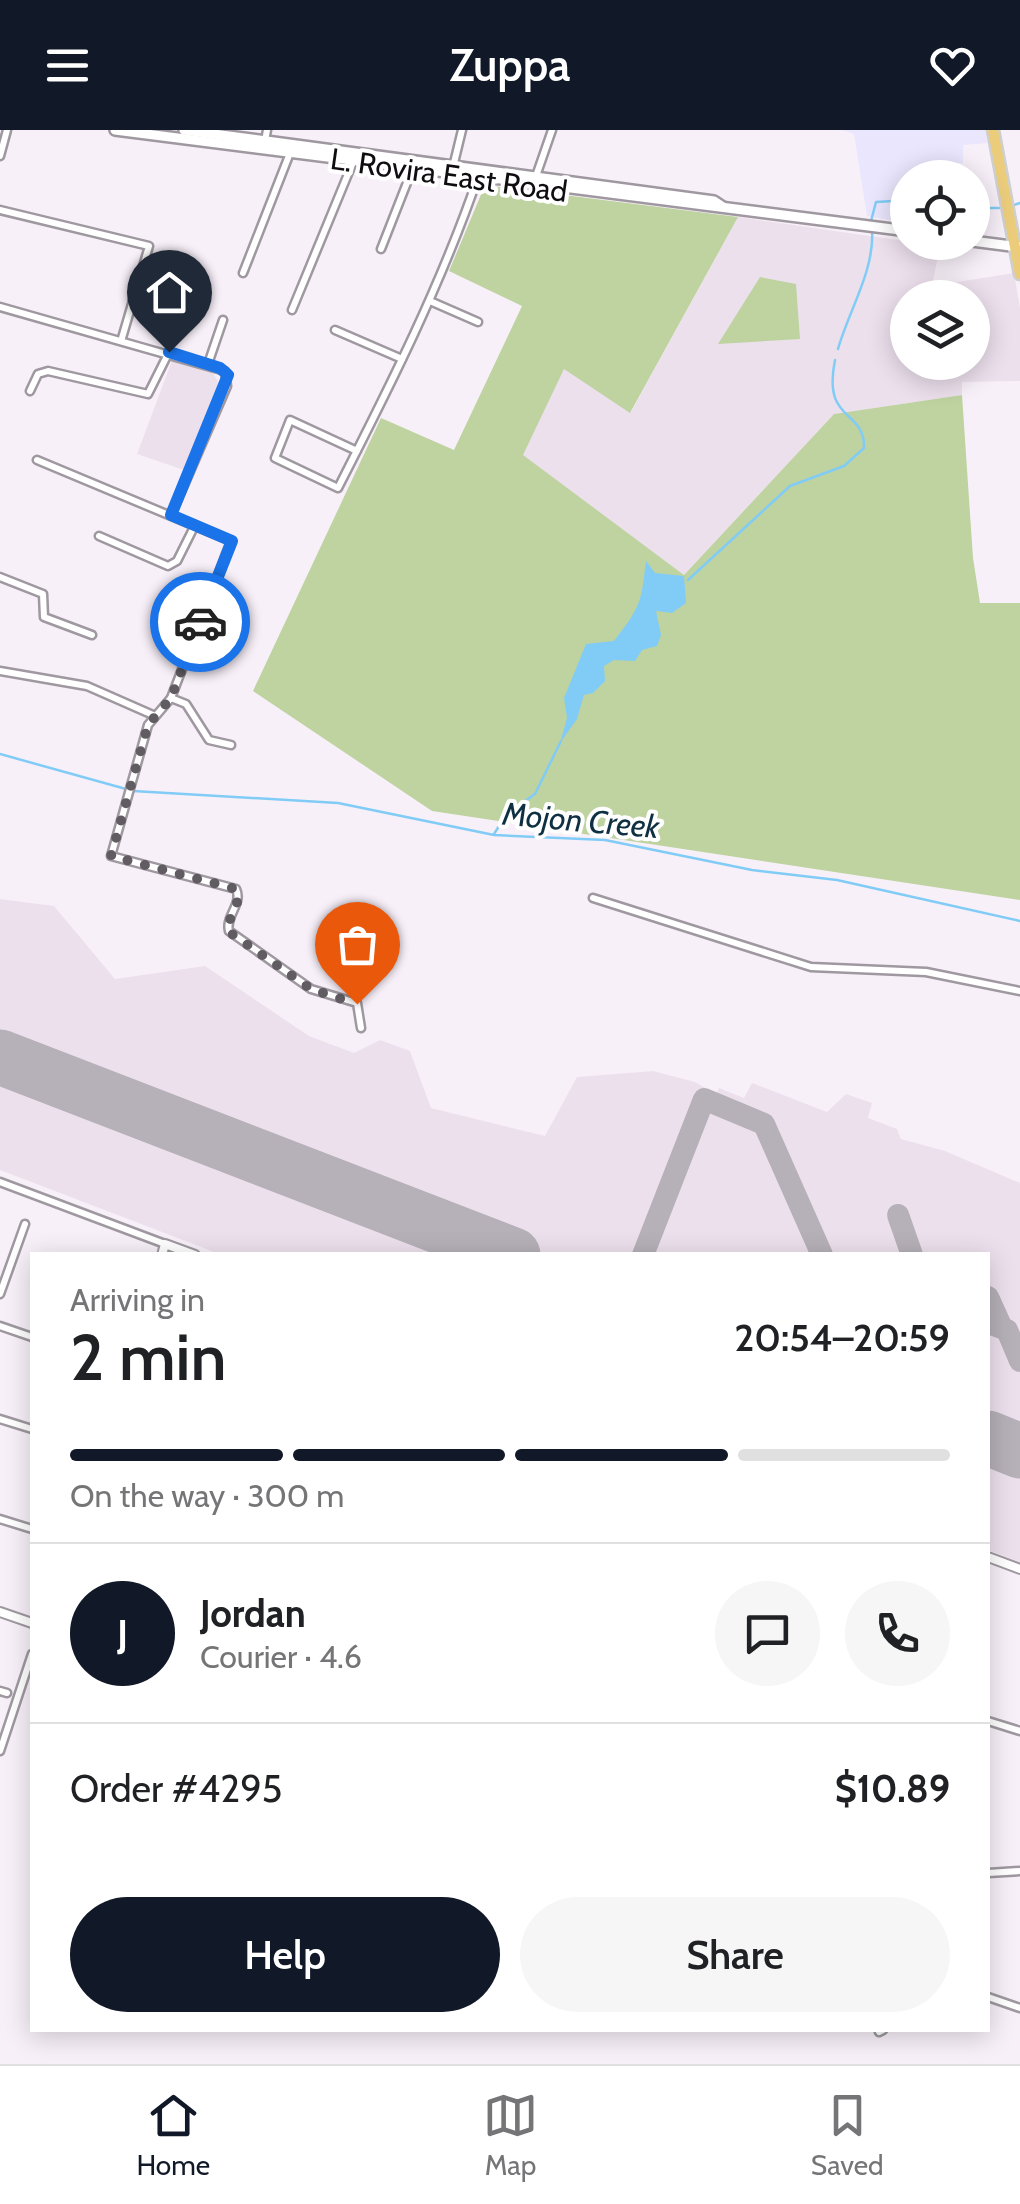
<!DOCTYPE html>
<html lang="en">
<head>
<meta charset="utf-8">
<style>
  :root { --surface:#fff; --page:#f6f6f6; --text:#202124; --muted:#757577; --line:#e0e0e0; --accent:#111827 }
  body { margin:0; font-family:Cabin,sans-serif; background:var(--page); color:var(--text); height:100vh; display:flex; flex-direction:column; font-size:38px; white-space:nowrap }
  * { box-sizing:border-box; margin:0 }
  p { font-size:32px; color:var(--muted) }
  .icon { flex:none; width:55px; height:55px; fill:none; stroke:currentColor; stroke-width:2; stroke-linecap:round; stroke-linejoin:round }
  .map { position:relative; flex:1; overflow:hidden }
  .drawer { position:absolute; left:30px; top:1122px; width:960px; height:780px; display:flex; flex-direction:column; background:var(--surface); border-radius:0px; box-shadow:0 5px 25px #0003 }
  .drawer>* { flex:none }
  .fabs { position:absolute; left:890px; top:30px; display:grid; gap:20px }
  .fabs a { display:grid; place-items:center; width:100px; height:100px; border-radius:50%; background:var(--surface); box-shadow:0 5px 25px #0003; font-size:50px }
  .pin { position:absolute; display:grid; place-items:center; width:85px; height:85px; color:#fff; margin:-102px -42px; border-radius:50% 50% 50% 0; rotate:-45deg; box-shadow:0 0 10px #0007 }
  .pin .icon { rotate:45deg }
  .courier { position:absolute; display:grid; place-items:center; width:100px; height:100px; margin:-50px; border:8px solid #1a73e8; border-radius:50%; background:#fff; color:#222; box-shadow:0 2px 12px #0007 }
  .summary em { font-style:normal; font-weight:600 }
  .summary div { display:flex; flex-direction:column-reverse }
  .summary { display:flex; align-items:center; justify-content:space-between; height:170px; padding:0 40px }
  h1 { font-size:65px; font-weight:600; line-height:75px }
  .bar { display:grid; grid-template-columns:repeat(4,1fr); gap:15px 10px; align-content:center; height:120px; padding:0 40px }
  .bar i { height:12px; border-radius:8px; background:var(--line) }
  .bar .selected { background:var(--accent) }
  .bar p { grid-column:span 4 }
  .line { display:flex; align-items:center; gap:25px; padding:0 40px; border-top:2px solid var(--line) }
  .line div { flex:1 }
  .round { display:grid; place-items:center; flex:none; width:105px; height:105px; border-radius:52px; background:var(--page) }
  .cta { display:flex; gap:20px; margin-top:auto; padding:20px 40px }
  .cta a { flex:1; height:115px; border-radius:60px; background:var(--accent); color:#fff; font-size:40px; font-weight:600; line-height:115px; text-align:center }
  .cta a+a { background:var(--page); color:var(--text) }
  header { display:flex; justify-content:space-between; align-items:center; height:130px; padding:0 40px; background:var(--accent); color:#fff; font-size:45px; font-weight:600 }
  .tabs { display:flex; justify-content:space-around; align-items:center; height:140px; border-top:2px solid var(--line); background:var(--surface); font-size:28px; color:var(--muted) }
  .tabs a { display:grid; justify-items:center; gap:5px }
  .tabs .selected { color:var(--accent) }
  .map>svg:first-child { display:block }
  .commercial { fill:#e9e6fd }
  .built { fill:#ece0ed; fill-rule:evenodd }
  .green { fill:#bed3a0 }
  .water { fill:#81ccf6 }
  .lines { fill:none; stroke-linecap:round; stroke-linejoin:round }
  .stream { stroke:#81ccf6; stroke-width:2.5 }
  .taxiway { stroke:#b6b0b8; stroke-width:22 }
  .runway { stroke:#b6b0b8; stroke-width:55 }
  .minor-casing { stroke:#9f98a0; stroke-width:11 }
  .tertiary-casing { stroke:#9f98a0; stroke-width:12 }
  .secondary-casing { stroke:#9f98a0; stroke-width:14 }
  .trunk-casing { stroke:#cfcfcf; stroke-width:15 }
  .minor { stroke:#fff; stroke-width:6 }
  .tertiary { stroke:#fff; stroke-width:8 }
  .secondary { stroke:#fff; stroke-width:9 }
  .trunk { stroke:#eacc7b; stroke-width:10 }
  .done { stroke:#615c62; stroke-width:10; stroke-dasharray:0 18 }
  .route { stroke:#1a73e8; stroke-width:12 }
  .labels { text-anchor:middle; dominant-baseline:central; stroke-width:8; stroke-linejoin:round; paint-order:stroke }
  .street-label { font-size:30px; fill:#0f0d10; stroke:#fff }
  .water-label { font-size:32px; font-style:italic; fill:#0e3042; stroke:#fff }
</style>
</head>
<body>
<header><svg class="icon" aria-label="menu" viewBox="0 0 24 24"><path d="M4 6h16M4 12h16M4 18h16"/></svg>Zuppa<svg class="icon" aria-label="heart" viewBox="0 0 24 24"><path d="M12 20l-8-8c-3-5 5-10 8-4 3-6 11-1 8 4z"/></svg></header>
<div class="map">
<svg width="1020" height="1934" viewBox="0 0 1020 1934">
  <rect width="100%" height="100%" fill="#f8f0f9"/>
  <!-- commercial -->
  <path class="commercial" d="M842,0h143l2,13 -24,2v18l-44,1 -1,13 -10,1 -1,45 -40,-7 -13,-82z"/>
  <!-- built -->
  <g class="built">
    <path d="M738,87l202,29 -8,40 82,-13 6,35v73l-58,1v13l-128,19 -150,161 -162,-120 42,-87 67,44zM908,168h64v64h-64z"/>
    <path d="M173,228l39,14 6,9 -4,22 -30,67 -47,-16z"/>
    <path d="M0,769l54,7 61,73 90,-13 104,70 45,17 26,-13 30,11 21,57 114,28 32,-59 76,-6 42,11 21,12 3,-6 25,10 8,-15 75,29 19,-18 26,9 -4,15 29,11 4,10 44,12 75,32v379l-32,-12v-295h-766l-222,-85z"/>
  </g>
  <!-- green -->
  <g class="green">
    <path d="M485,55l253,32 -108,196 -66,-44 -41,86 161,120 150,-161 128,-19 11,163 7,45h40v297l-588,-89 -179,-120 128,-273 73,32 68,-144 -73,-35z"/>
    <path d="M760,147l36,7 4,55 -82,5z"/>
  </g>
  <!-- water -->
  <path class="water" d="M646,431l9,12 29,3 2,27 -14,10 -16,-2 5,24 -4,11 -15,4 -7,11 -21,-1 -10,6 1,15 -12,12 -9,2 -7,24 -17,24 7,-25 -3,-20 22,-54 28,-3c28,-36 27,-40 32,-80z"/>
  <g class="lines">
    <!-- stream -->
    <g class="stream">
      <path d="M901,72l7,2"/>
      <path d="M1014,75l6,-2"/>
      <path d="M972,78h27"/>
      <path d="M871,91l5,-19 17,-1"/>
      <path d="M838,219c11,-39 37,-79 34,-120"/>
      <path d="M688,450l102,-94 54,-20 20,-18c1,-40 -42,-24 -29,-88"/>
      <path d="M0,624l126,35"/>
      <path d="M133,661l205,12 156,32 111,5 147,30 85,10 183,41"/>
      <path d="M494,704l12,-19 29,-21 26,-53"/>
    </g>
    <!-- taxiway -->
    <g class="taxiway">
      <path d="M898,1085l14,40"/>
      <path d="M643,1125l61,-156 60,25 58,131"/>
      <path d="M988,1167l14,31"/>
      <path d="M988,1193l19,7 13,31"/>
    </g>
    <!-- runway -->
    <g class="runway">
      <path d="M0,927l513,198"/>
      <path d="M988,1308l32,13"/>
    </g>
    <defs>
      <g id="minor">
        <path d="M265,11l2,-11"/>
        <path d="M0,26l7,-26"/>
        <path d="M453,37l9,-37"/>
        <path d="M535,49l17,-49"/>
        <path d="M0,80l149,36 -27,92"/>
        <path d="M381,119l31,-79"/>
        <path d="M243,143l47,-120"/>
        <path d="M430,171l48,21"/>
        <path d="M0,177l225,64 2,15 -56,129"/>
        <path d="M292,180l61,-148"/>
        <path d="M335,200l67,29"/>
        <path d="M208,234l15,-44"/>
        <path d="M30,261l8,-17 10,-3 100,23 21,-42"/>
        <path d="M357,321l-67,-31 -15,38 63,30c52,-102 104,-205 141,-314"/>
        <path d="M37,330l194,81 -60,157 -23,27 -37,131 125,33c7,15 -11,27 -7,42l82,58 46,14 4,25"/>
        <path d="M99,406l69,30 9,-5 18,-36"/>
        <path d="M0,447l43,17 1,23 48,18"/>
        <path d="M0,541l87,15 66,29"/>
        <path d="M171,568l15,6 23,36 22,5"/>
        <path d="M593,768l218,69 115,5 94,19"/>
        <path d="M0,1052l165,62"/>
        <path d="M0,1164l25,-70"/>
        <path d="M0,1196l32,11"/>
        <path d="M0,1289l32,10"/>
        <path d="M0,1389l32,10"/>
        <path d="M0,1561l7,2"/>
        <path d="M988,1591l32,10"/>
        <path d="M0,1621l32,-97"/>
        <path d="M988,1743l32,-2"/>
        <path d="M988,1867l32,11"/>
        <path d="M879,1902l4,-2"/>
      </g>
      <g id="tertiary">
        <path d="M162,1125l3,-11 30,11"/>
        <path d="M988,1427l32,12"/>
        <path d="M0,1482l32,11"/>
      </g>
      <g id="secondary">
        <path d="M115,0l793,101"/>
        <path d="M184,0l530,71 9,6"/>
        <path d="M972,111l47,6"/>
      </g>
      <path id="trunk" d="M993,0l27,144"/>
    </defs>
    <!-- minor casing -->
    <use href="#minor" class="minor-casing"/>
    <!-- tertiary casing -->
    <use href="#tertiary" class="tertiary-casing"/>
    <!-- secondary casing -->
    <use href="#secondary" class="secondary-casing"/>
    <!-- trunk casing -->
    <use href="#trunk" class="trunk-casing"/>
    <!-- minor -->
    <use href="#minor" class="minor"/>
    <!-- tertiary -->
    <use href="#tertiary" class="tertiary"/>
    <!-- secondary -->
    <use href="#secondary" class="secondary"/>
    <!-- trunk -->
    <use href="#trunk" class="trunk"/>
  </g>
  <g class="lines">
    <!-- done -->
    <path class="done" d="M200,492l-29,76 -23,27 -37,131 125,33 2,11 -11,27 5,7 79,55 46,15"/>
    <!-- route -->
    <path class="route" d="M169,222l51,16 8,7 -57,140 61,26 -32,81"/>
  </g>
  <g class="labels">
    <!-- street labels -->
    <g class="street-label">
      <text transform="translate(449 45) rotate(8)">L. Rovira East Road</text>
    </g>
    <!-- water labels -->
    <g class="water-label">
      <text transform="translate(581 690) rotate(5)">Mojon Creek</text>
    </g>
  </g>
</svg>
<div class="fabs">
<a><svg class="icon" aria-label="locate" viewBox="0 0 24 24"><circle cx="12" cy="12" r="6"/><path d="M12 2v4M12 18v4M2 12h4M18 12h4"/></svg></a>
<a><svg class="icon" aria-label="layers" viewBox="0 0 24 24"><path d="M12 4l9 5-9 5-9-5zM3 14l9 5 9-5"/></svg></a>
</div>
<div class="pin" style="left:357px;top:874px;background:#ea580c"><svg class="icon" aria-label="bag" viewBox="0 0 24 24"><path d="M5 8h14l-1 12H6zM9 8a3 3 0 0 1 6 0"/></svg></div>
<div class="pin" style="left:169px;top:222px;background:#1f2937"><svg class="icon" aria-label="home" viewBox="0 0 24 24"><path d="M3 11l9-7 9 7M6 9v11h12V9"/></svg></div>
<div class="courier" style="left:200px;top:492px"><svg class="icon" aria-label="car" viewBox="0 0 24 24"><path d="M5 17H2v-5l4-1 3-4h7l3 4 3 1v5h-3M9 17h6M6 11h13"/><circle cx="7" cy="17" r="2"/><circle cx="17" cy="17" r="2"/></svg></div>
<section class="drawer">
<div class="summary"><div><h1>2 min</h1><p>Arriving in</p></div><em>20:54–20:59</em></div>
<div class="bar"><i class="selected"></i><i class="selected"></i><i class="selected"></i><i></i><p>On the way · 300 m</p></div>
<div class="line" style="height:180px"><b class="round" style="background:var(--accent);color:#fff">J</b><div><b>Jordan</b><p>Courier · 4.6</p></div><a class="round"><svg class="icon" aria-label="chat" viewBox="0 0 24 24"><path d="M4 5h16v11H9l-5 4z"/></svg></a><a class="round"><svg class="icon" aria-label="phone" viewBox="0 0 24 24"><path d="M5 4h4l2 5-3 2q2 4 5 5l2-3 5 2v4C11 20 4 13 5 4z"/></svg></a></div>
<div class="line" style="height:130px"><div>Order #4295</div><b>$10.89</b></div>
<div class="cta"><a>Help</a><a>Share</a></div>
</section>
</div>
<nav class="tabs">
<a class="selected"><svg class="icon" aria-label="home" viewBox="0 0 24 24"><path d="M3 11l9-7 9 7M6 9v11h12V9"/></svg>Home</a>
<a><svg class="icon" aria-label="map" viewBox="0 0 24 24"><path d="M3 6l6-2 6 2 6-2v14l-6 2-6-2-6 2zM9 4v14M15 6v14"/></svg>Map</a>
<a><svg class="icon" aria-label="saved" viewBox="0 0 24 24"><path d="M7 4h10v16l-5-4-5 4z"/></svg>Saved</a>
</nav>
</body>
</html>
